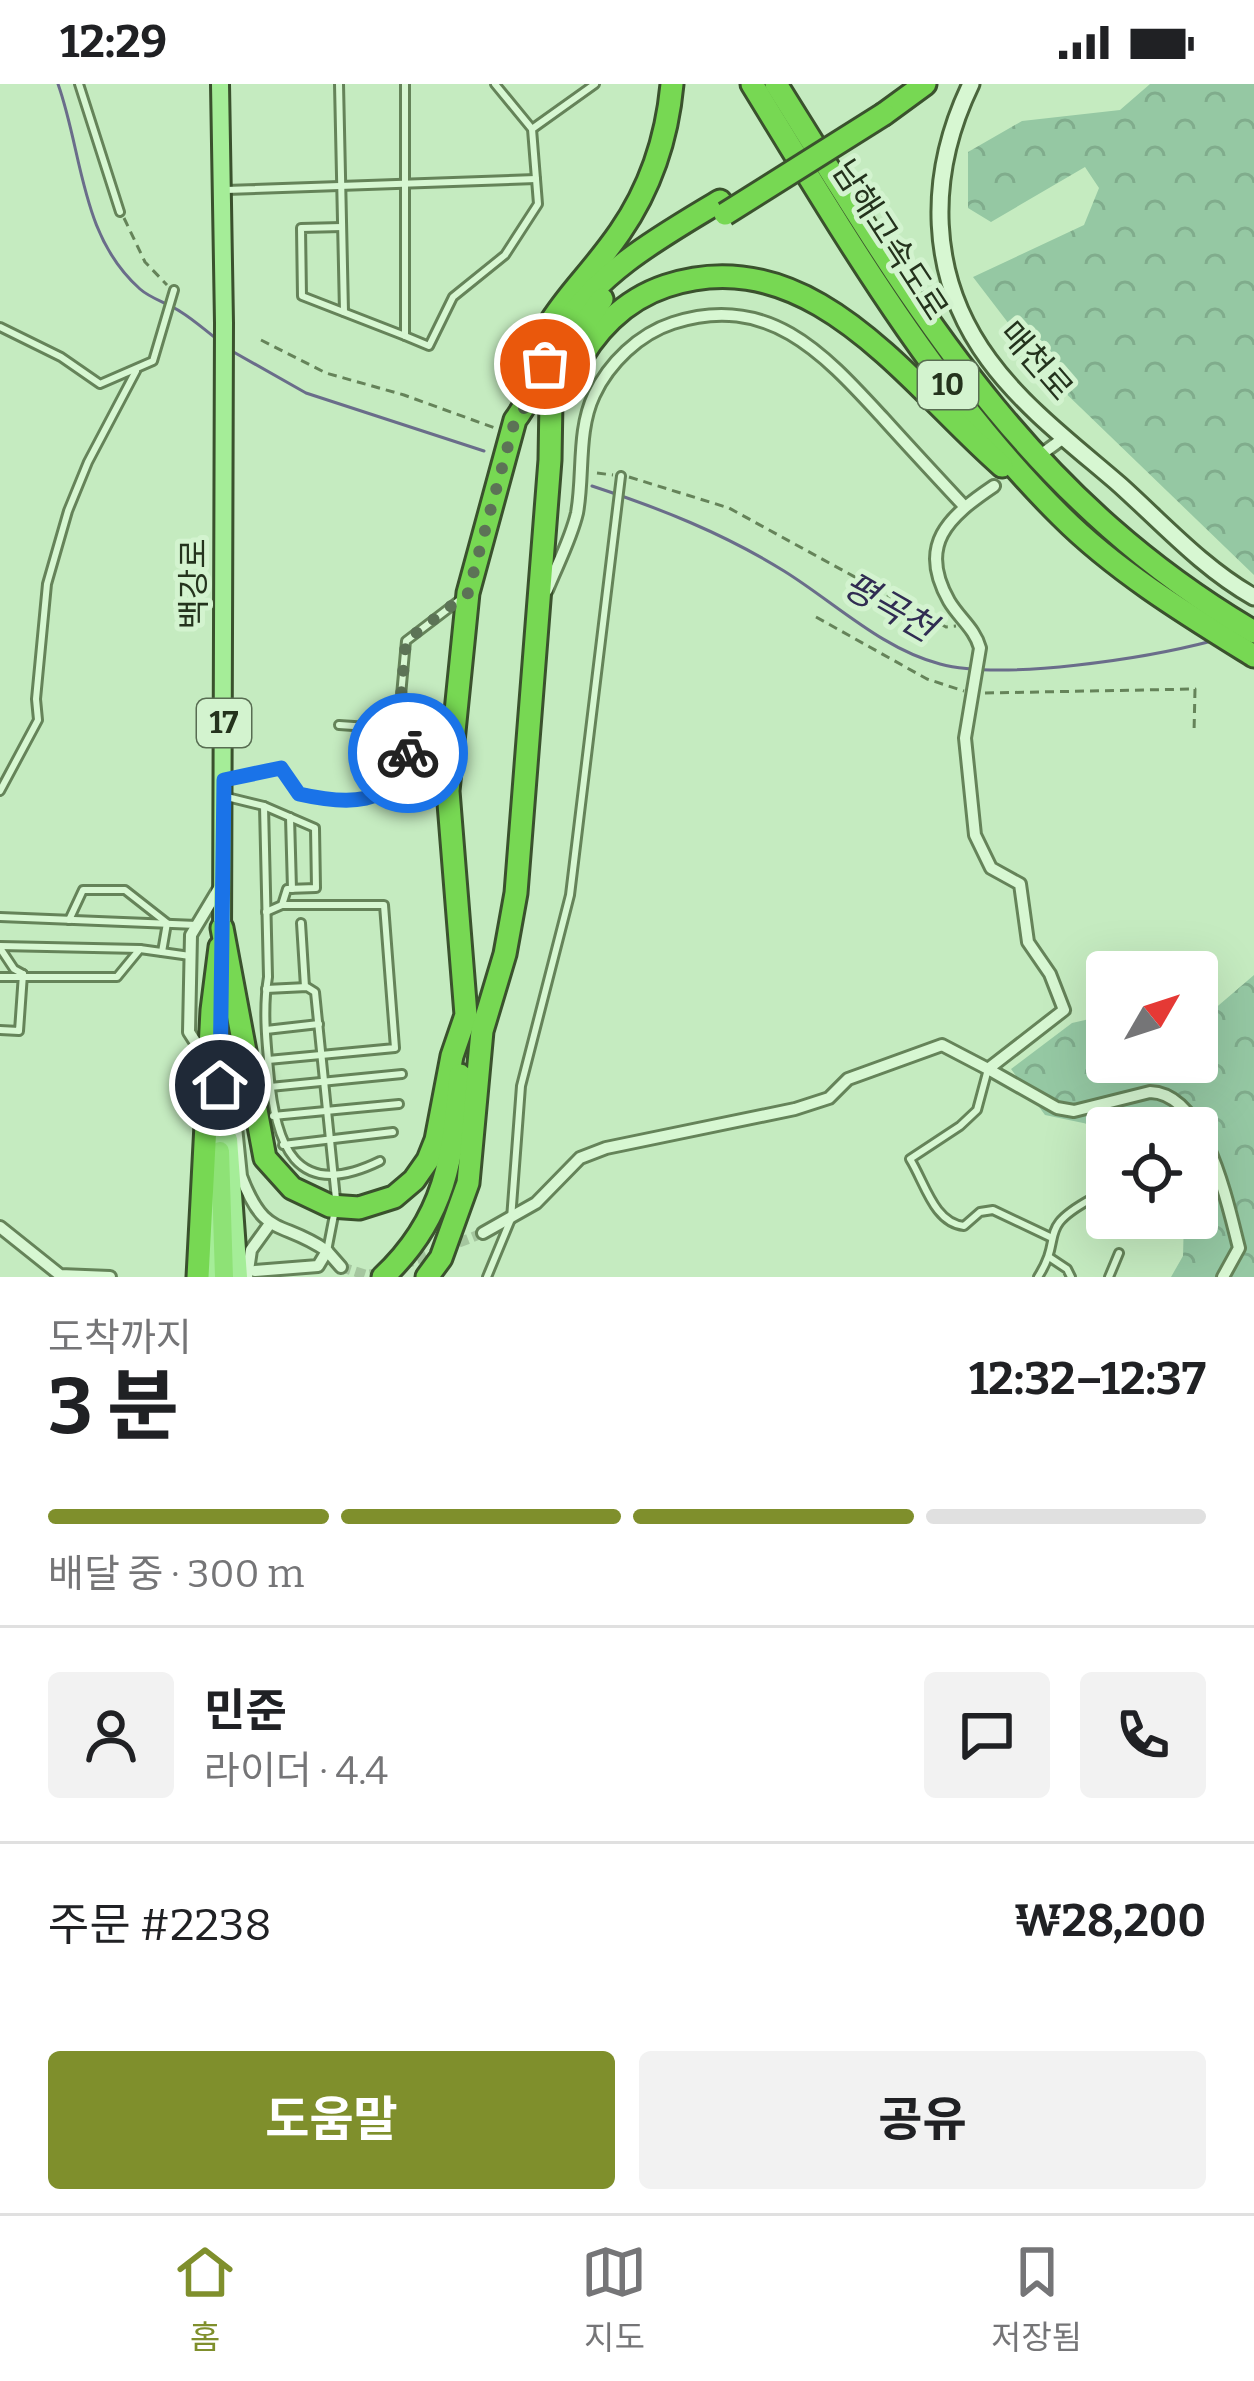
<!DOCTYPE html>
<html lang="ko">
<head>
<meta charset="utf-8">
<style>
  :root { --surface:#fff; --page:#f2f2f2; --text:#202124; --muted:#757577; --line:#e0e0e0; --accent:#7f8f2c }
  body { margin:0; font-family:Bitter,"Noto Sans KR",serif; background:var(--page); color:var(--text); height:100vh; display:flex; flex-direction:column; font-size:45px; white-space:nowrap }
  * { box-sizing:border-box; margin:0 }
  p { font-size:39px; color:var(--muted) }
  .icon { flex:none; width:66px; height:66px; fill:none; stroke:currentColor; stroke-width:2; stroke-linecap:round; stroke-linejoin:round }
  .map { position:relative; height:1193px; overflow:hidden }
  .details { display:flex; flex-direction:column; background:var(--surface); flex:1 }
  .details>* { flex:none }
  .needle { width:78px; rotate:51deg }
  .tools { position:absolute; left:1086px; top:867px; display:grid; gap:24px }
  .tools a { display:grid; place-items:center; width:132px; height:132px; border-radius:12px; background:var(--surface); box-shadow:0 12px 48px #0002; font-size:60px }
  .pin { position:absolute; display:grid; place-items:center; width:102px; height:102px; color:#fff; margin:-51px; border:6px solid #fff; border-radius:50%; box-shadow:0 3px 12px #0007 }
  .courier { position:absolute; display:grid; place-items:center; width:120px; height:120px; margin:-60px; border:9px solid #1a73e8; border-radius:50%; background:#fff; color:#222; box-shadow:0 3px 15px #0007 }
  .overview em { font-style:normal; font-weight:700 }
  .overview div { display:flex; flex-direction:column-reverse }
  .overview { display:flex; align-items:center; justify-content:space-between; height:204px; padding:0 48px }
  h1 { font-size:78px; font-weight:700; line-height:90px }
  .bar { display:grid; grid-template-columns:repeat(4,1fr); gap:18px 12px; align-content:center; height:144px; padding:0 48px }
  .bar i { height:15px; border-radius:9px; background:var(--line) }
  .bar .on { background:var(--accent) }
  .bar p { grid-column:span 4 }
  .line { display:flex; align-items:center; gap:30px; padding:0 48px; border-top:3px solid var(--line) }
  .line div { flex:1 }
  .round { display:grid; place-items:center; flex:none; width:126px; height:126px; border-radius:12px; background:var(--page) }
  .button { display:flex; gap:24px; margin-top:auto; padding:24px 48px }
  .button a { flex:1; height:138px; border-radius:12px; background:var(--accent); color:#fff; font-size:48px; font-weight:700; line-height:138px; text-align:center }
  .button a+a { background:var(--page); color:var(--text) }
  .status { display:flex; justify-content:space-between; align-items:center; height:84px; padding:0 60px; background:var(--surface); direction:ltr }
  .status svg { height:33px; fill:currentColor }
  .dock { display:flex; justify-content:space-around; align-items:center; height:168px; border-top:3px solid var(--line); background:var(--surface); font-size:33px; color:var(--muted) }
  .dock a { display:grid; justify-items:center; gap:6px }
  .dock .on { color:var(--accent) }
  .map>svg:first-child { display:block }
  .forest { fill:url(#forest-crowns) }
  .lines { fill:none; stroke-linecap:round; stroke-linejoin:round }
  .stream { stroke:#6a6d8a; stroke-width:3 }
  .minor-tunnel { stroke:#a5c69f; stroke-width:10; stroke-dasharray:10 5; stroke-linecap:butt }
  .service-casing { stroke:#658359; stroke-width:12 }
  .minor-casing { stroke:#658359; stroke-width:16 }
  .secondary-casing { stroke:#4a653c; stroke-width:21 }
  .primary-casing { stroke:#3a512d; stroke-width:22 }
  .trunk-casing { stroke:#3a512d; stroke-width:24 }
  .motorway-casing { stroke:#3a512d; stroke-width:27 }
  .path { stroke:#658359; stroke-width:3; stroke-dasharray:9 6; stroke-linecap:butt }
  .service { stroke:#d7f7d2; stroke-width:6 }
  .minor { stroke:#d7f7d2; stroke-width:10 }
  .secondary { stroke:#d7f7d2; stroke-width:15 }
  .primary { stroke:#a5ed98; stroke-width:16 }
  .trunk { stroke:#8ee276; stroke-width:18 }
  .motorway { stroke:#77d853; stroke-width:21 }
  .motorway-bridge-casing { stroke:#3a512d; stroke-width:27; stroke-linecap:butt }
  .motorway-bridge { stroke:#77d853; stroke-width:21 }
  .done { stroke:#5c7356; stroke-width:12; stroke-dasharray:0 21.6 }
  .route { stroke:#1a73e8; stroke-width:15 }
  .labels { text-anchor:middle; dominant-baseline:central; stroke-width:10; stroke-linejoin:round; paint-order:stroke }
  .shield { fill:#d3f3cf; stroke:#586d52; stroke-width:3 }
  .shield-label { font-size:30px; font-weight:bold; fill:#24331d }
  .street-label { font-size:33px; fill:#24331d; stroke:#d3f3cf }
  .water-label { font-size:36px; font-style:italic; fill:#302c52; stroke:#d3f3cf }
</style>
</head>
<body>
<div class="status"><b>12:29</b><svg viewBox="0 0 49 12"><path d="M0 12V9h3v3zM5 12V6h3v6zM10 12V3h3v9zM15 12V0h3v12zM26 1h20v11H26zM47 4h2v5h-2z"/></svg></div>
<div class="map">
<svg width="1254" height="1193" viewBox="0 0 1254 1193">
  <defs>
    <pattern id="forest-crowns" width="20" height="18" patternUnits="userSpaceOnUse" patternTransform="scale(3)"><rect width="20" height="18" fill="#95c8a3"/><path d="M2 6a3 3 0 1 1 6 0M12 15a3 3 0 1 1 6 0" fill="none" stroke="#80ac8c"/></pattern>
  </defs>
  <rect width="100%" height="100%" fill="#c5ebc0"/>
  <!-- forest -->
  <g class="forest">
    <path d="M1150,0h104v491l-202,-195 -79,-103 111,-52 15,-37 -14,-21 -94,55 -23,-14v-56l54,-31 98,-11z"/>
    <path d="M1254,891v302h-83l12,-21 1,-38h13v-90h-59l-4,-5 -27,5 -62,-13 -34,-46 61,-46 35,-8v47h90v-45h8z"/>
  </g>
  <g class="lines">
    <!-- stream -->
    <g class="stream">
      <path d="M58,0c25,70 22,152 82,205 11,10 28,14 41,23 13,8 25,19 37,28"/>
      <path d="M230,266l76,43 178,58"/>
      <path d="M592,402c67,22 131,47 192,85 50,31 98,78 156,93 64,17 207,-6 272,-23"/>
    </g>
    <!-- minor-tunnel -->
    <g class="minor-tunnel">
      <path d="M403,1181l80,-32"/>
      <path d="M341,1183l25,8 19,-3"/>
    </g>
    <defs>
      <g id="service">
        <path d="M79,0l41,128"/>
        <path d="M339,0l5,228"/>
        <path d="M532,45l63,-45"/>
        <path d="M226,106l310,-11"/>
        <path d="M342,143l-41,1 1,68 103,40v-252"/>
        <path d="M0,243l61,30 39,27 53,-23 21,-71"/>
        <path d="M405,252l24,10 24,-49 52,-42 33,-51 -6,-75 -37,-45"/>
        <path d="M339,641l59,4"/>
        <path d="M228,695l53,-11 18,25c49,12 91,14 112,-37"/>
        <path d="M442,702l-45,-47 9,-98 55,-42"/>
        <path d="M0,707l38,-71 -2,-21 11,-115 21,-73 20,-49 48,-91"/>
        <path d="M227,713l37,9 4,171c-5,31 -2,62 1,93 6,74 25,133 111,91"/>
        <path d="M264,722l51,22 1,60 -29,1 -5,16 -16,7"/>
        <path d="M290,733l2,72"/>
        <path d="M0,833l197,8"/>
        <path d="M69,836l14,-30h42l42,33 -5,29"/>
        <path d="M301,839l4,64"/>
        <path d="M0,862l140,3"/>
        <path d="M0,864l14,21 9,5"/>
        <path d="M0,893h117l23,-28 50,7"/>
        <path d="M266,905l41,-2 8,5 21,207"/>
        <path d="M0,946l19,1 4,-57"/>
        <path d="M266,946l53,-6"/>
        <path d="M268,976l127,-12 -11,-143h-102"/>
        <path d="M988,985l-11,41 -17,16 -50,33c15,24 24,64 54,67l16,-14 13,-2 57,27"/>
        <path d="M270,1003l132,-13"/>
        <path d="M273,1032l126,-12"/>
        <path d="M283,1061l110,-13"/>
        <path d="M327,1167l7,-36"/>
        <path d="M1049,1173l18,12 4,8"/>
        <path d="M487,1193l24,-58 10,-133 49,-191 51,-419"/>
        <path d="M1038,1193c27,-42 -3,-47 53,-78l16,3"/>
        <path d="M1109,1193l10,-24"/>
      </g>
      <g id="minor">
        <path d="M1043,369l22,-16"/>
        <path d="M994,402c-46,31 -77,59 -45,115 10,17 26,28 31,47l-15,90 10,97 16,33 29,16 8,58 22,32 14,36 -76,59 69,39 17,3 76,-19c56,1 78,114 89,156l-16,29"/>
        <path d="M547,506c10,-25 24,-51 30,-77 7,-38 0,-82 17,-118 15,-32 45,-61 79,-72 96,-31 151,31 210,95 27,30 54,59 81,88"/>
        <path d="M223,960l6,14 12,118c24,64 40,43 86,75l-9,15 -63,5"/>
        <path d="M205,973l-16,-25 2,-97 30,-50"/>
        <path d="M0,1143l60,48 50,2"/>
        <path d="M483,1149l53,-30 44,-45 26,-10 189,-39 34,-11 19,-19 94,-34 46,24"/>
        <path d="M327,1167l14,16"/>
        <path d="M247,1193l4,-27 18,-25"/>
      </g>
      <path id="secondary" d="M971,0c-44,91 -44,192 18,276 35,48 87,87 132,126 42,38 83,83 133,111"/>
      <g id="primary">
        <path d="M220,0l4,239 -2,618"/>
        <path d="M229,1055l10,138"/>
        <path d="M219,1079l1,-131"/>
        <path d="M212,1193l3,-89"/>
      </g>
      <path id="trunk" d="M220,1067l4,126"/>
      <g id="motorway">
        <path d="M752,0c92,150 183,307 309,432 56,56 127,99 193,140"/>
        <path d="M776,0c137,219 247,412 478,548"/>
        <path d="M884,30l41,-30"/>
        <path d="M574,287c19,-39 50,-71 92,-85 145,-48 242,98 336,180"/>
        <path d="M523,306c19,-79 55,-97 97,-158 31,-45 47,-93 52,-148"/>
        <path d="M222,844l43,230 27,30 38,18 29,2 35,-11 20,-17 14,-20 8,-20 16,-84 14,-41 -18,-224 20,-198 47,-173c21,-28 29,-62 47,-91 38,-59 100,-93 158,-128"/>
        <path d="M198,1193l14,-267 8,-63"/>
        <path d="M383,1193c63,-59 70,-120 77,-202"/>
        <path d="M427,1193l14,-19 27,-75 14,-152 23,-77 11,-61 34,-433 1,-60 24,-62 27,-39"/>
      </g>
    </defs>
    <!-- service casing -->
    <use href="#service" class="service-casing"/>
    <!-- minor casing -->
    <use href="#minor" class="minor-casing"/>
    <!-- secondary casing -->
    <use href="#secondary" class="secondary-casing"/>
    <!-- primary casing -->
    <use href="#primary" class="primary-casing"/>
    <!-- trunk casing -->
    <use href="#trunk" class="trunk-casing"/>
    <!-- motorway casing -->
    <use href="#motorway" class="motorway-casing"/>
    <!-- path -->
    <g class="path">
      <path d="M124,134l21,44 22,23"/>
      <path d="M261,256l65,33 78,22 91,33"/>
      <path d="M597,389l16,2"/>
      <path d="M629,393l100,31 217,119 10,-1"/>
      <path d="M816,533l111,62 37,12"/>
      <path d="M985,609l210,-4 -1,44"/>
    </g>
    <!-- service -->
    <use href="#service" class="service"/>
    <!-- minor -->
    <use href="#minor" class="minor"/>
    <!-- secondary -->
    <use href="#secondary" class="secondary"/>
    <!-- primary -->
    <use href="#primary" class="primary"/>
    <!-- trunk -->
    <use href="#trunk" class="trunk"/>
    <!-- motorway -->
    <use href="#motorway" class="motorway"/>
    <defs>
      <path id="motorway-bridge" d="M725,130l159,-100"/>
    </defs>
    <!-- motorway-bridge casing -->
    <use href="#motorway-bridge" class="motorway-bridge-casing"/>
    <!-- motorway-bridge -->
    <use href="#motorway-bridge" class="motorway-bridge"/>
  </g>
  <g class="lines">
    <!-- done -->
    <path class="done" d="M408,669l-11,-14 9,-98 62,-48 47,-173 15,-20 15,-36"/>
    <!-- route -->
    <path class="route" d="M220,1001l4,-305 57,-12 18,26c49,11 91,13 112,-38l-3,-3"/>
  </g>
  <g class="labels">
    <!-- shield labels -->
    <g class="shield">
      <rect x="918" y="277" width="60" height="48" rx="9"/>
      <rect x="197" y="615" width="54" height="48" rx="9"/>
    </g>
    <g class="shield-label">
      <text x="948" y="301">10</text>
      <text x="224" y="639">17</text>
    </g>
    <!-- street labels -->
    <g class="street-label">
      <text transform="translate(890 156) rotate(57)">남해고속도로</text>
      <text transform="translate(1036 277) rotate(49)">매천로</text>
      <text transform="translate(194 500) rotate(-90)">백강로</text>
    </g>
    <!-- water labels -->
    <g class="water-label">
      <text transform="translate(889 523) rotate(30)">평곡천</text>
    </g>
  </g>
</svg>
<div class="tools">
<a><svg class="needle" viewBox="-14 -14 28 28"><path d="M0-13l5 13h-10z" fill="#e53935"/><path d="M0 13l5-13h-10z" fill="#757577"/></svg></a>
<a><svg class="icon" aria-label="locate" viewBox="0 0 24 24"><circle cx="12" cy="12" r="6"/><path d="M12 2v4M12 18v4M2 12h4M18 12h4"/></svg></a>
</div>
<div class="pin" style="left:545px;top:280px;background:#ea580c"><svg class="icon" aria-label="bag" viewBox="0 0 24 24"><path d="M5 8h14l-1 12H6zM9 8a3 3 0 0 1 6 0"/></svg></div>
<div class="pin" style="left:220px;top:1001px;background:#1f2937"><svg class="icon" aria-label="home" viewBox="0 0 24 24"><path d="M3 11l9-7 9 7M6 9v11h12V9"/></svg></div>
<div class="courier" style="left:408px;top:669px"><svg class="icon" aria-label="bike" viewBox="0 0 24 24"><circle cx="6" cy="16" r="4"/><circle cx="18" cy="16" r="4"/><path d="M6 16l4-8h5l3 8M10 8l3 8H6M13 5h3"/></svg></div>
</div>
<section class="details">
<div class="overview"><div><h1>3 분</h1><p>도착까지</p></div><em>12:32–12:37</em></div>
<div class="bar"><i class="on"></i><i class="on"></i><i class="on"></i><i></i><p>배달 중 · 300 m</p></div>
<div class="line" style="height:216px"><a class="round"><svg class="icon" aria-label="person" viewBox="0 0 24 24"><circle cx="12" cy="8" r="4"/><path d="M4 21q1-7 8-7t8 7"/></svg></a><div><b>민준</b><p>라이더 · 4.4</p></div><a class="round"><svg class="icon" aria-label="chat" viewBox="0 0 24 24"><path d="M4 5h16v11H9l-5 4z"/></svg></a><a class="round"><svg class="icon" aria-label="phone" viewBox="0 0 24 24"><path d="M5 4h4l2 5-3 2q2 4 5 5l2-3 5 2v4C11 20 4 13 5 4z"/></svg></a></div>
<div class="line" style="height:156px"><div>주문 #2238</div><b>₩28,200</b></div>
<div class="button"><a>도움말</a><a>공유</a></div>
</section>
<nav class="dock">
<a class="on"><svg class="icon" aria-label="home" viewBox="0 0 24 24"><path d="M3 11l9-7 9 7M6 9v11h12V9"/></svg>홈</a>
<a><svg class="icon" aria-label="map" viewBox="0 0 24 24"><path d="M3 6l6-2 6 2 6-2v14l-6 2-6-2-6 2zM9 4v14M15 6v14"/></svg>지도</a>
<a><svg class="icon" aria-label="saved" viewBox="0 0 24 24"><path d="M7 4h10v16l-5-4-5 4z"/></svg>저장됨</a>
</nav>
</body>
</html>
